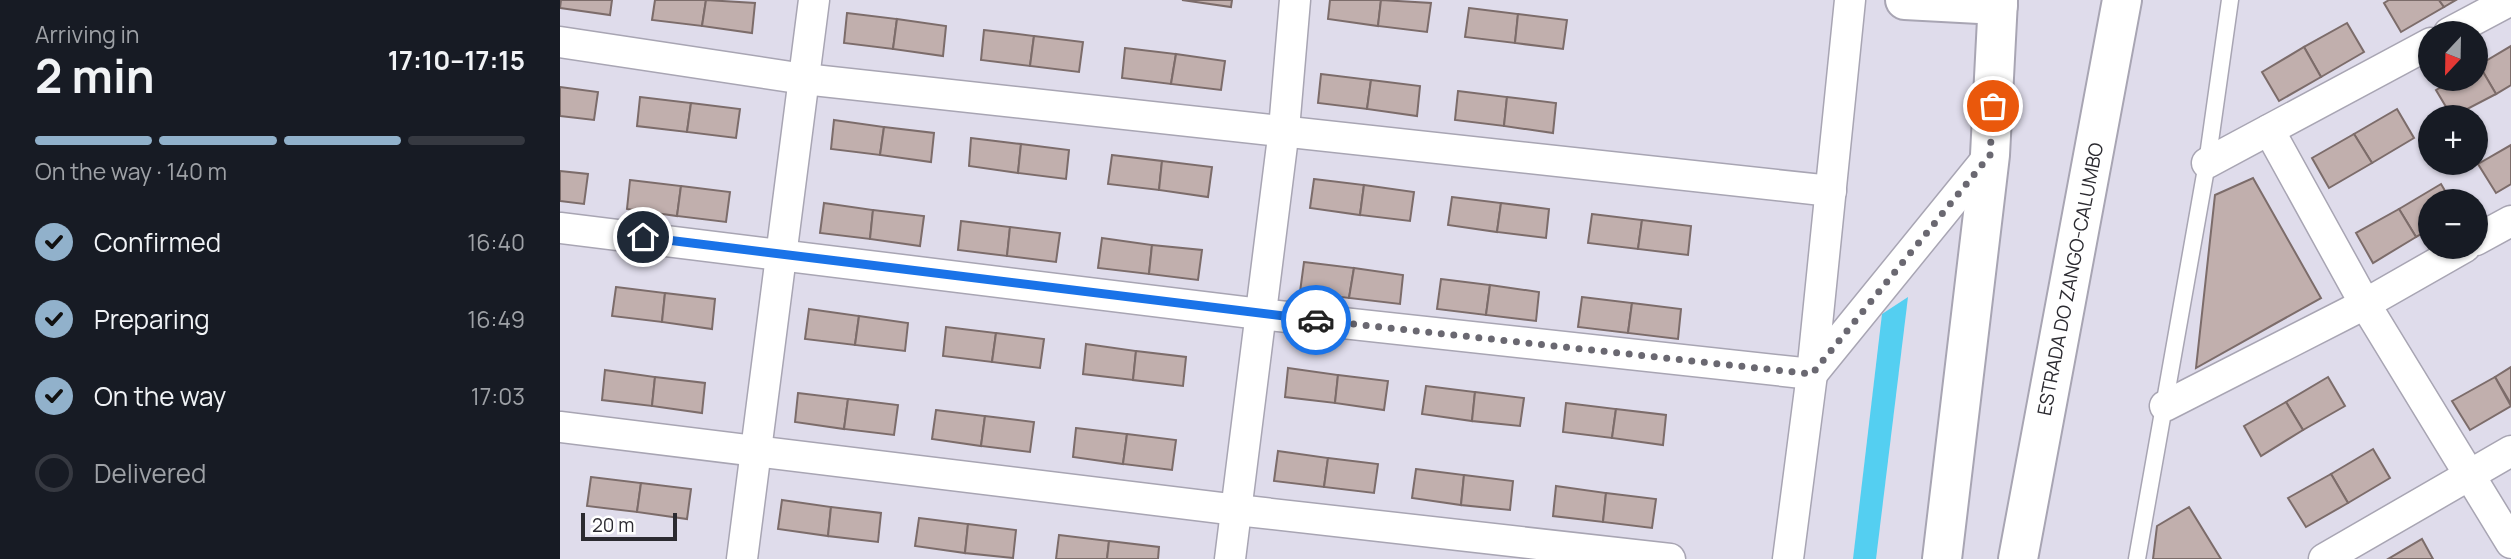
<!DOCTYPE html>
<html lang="en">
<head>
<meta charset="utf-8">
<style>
  :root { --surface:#171b24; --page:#20242c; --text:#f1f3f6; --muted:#9ea1a6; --line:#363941; --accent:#91b1cb }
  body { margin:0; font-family:Manrope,sans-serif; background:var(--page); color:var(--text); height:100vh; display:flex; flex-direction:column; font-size:26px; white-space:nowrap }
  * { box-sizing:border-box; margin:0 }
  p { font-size:23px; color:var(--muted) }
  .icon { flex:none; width:38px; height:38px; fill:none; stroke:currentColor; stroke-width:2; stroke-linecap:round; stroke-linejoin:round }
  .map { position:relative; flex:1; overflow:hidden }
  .side { display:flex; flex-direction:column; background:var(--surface); width:560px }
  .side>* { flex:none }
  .needle { width:46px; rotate:202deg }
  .fabs { position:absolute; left:1858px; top:21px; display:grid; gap:14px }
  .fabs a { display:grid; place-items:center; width:70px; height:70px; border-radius:50%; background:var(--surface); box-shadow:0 2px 5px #0004; font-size:35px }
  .scale { position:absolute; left:21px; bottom:18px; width:96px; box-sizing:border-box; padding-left:7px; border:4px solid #2b2a30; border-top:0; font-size:19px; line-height:24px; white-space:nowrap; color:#2b2a30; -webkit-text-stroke:5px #fff; paint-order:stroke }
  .pin { position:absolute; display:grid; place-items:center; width:60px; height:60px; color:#fff; margin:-30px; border:4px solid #fff; border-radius:50%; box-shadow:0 2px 7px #0007 }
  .courier { position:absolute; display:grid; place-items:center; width:70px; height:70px; margin:-35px; border:5px solid #1a73e8; border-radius:50%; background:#fff; color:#222; box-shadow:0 2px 9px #0007 }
  .overview em { font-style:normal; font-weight:700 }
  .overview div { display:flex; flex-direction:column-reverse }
  .overview { display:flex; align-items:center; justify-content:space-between; height:119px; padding:0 35px }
  h1 { font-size:46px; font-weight:700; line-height:52px }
  .bar { display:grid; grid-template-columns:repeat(4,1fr); gap:10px 7px; align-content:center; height:84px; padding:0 35px }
  .bar i { height:9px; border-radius:5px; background:var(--line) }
  .bar .on { background:var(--accent) }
  .bar p { grid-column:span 4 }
  ol { padding:0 35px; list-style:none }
  li { display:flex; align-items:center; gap:21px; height:77px }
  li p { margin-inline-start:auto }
  li .icon { padding:7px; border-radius:50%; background:var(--accent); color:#111; stroke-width:4 }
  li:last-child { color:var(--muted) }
  li i { width:38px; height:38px; border:4px solid var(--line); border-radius:50% }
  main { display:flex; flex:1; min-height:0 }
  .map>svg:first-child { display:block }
  .water { fill:#54cff1 }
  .building { fill:#c1afad; stroke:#7c6c6a; stroke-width:2 }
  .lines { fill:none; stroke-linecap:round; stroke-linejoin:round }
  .service-casing { stroke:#a8a5b3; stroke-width:19 }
  .minor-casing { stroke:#a8a5b3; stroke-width:33 }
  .tertiary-casing { stroke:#a8a5b3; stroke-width:42 }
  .secondary-casing { stroke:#a8a5b3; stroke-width:42 }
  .service { stroke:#fff; stroke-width:16 }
  .minor { stroke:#fff; stroke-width:30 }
  .tertiary { stroke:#fff; stroke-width:38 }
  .secondary { stroke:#fff; stroke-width:38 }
  .done { stroke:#6a6871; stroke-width:7; stroke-dasharray:0 12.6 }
  .route { stroke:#1a73e8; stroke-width:9 }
  .labels { text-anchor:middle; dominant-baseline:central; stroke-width:5; stroke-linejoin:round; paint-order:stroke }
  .street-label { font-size:19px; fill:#2b2a30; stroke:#fff }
</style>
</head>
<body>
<main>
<section class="side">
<div class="overview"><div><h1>2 min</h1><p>Arriving in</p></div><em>17:10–17:15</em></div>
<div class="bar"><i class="on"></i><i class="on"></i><i class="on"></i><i></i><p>On the way · 140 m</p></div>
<ol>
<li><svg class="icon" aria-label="check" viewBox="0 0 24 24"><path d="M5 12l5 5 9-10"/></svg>Confirmed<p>16:40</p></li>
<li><svg class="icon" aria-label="check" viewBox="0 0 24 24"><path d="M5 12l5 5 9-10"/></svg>Preparing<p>16:49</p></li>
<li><svg class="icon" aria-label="check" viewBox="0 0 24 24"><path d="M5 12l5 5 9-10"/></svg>On the way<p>17:03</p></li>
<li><i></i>Delivered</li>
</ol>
</section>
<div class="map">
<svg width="1951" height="559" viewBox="0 0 1951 559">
  <rect width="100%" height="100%" fill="#dfdceb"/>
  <!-- water -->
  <path class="water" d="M1348,297l-32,262h-23l29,-245z"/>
  <!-- building -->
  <g class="building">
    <path d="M1,0h51l-2,15 -50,-7z"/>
    <path d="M95,0h51l-4,26 -50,-6z"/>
    <path d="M146,0l49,3 -3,30 -50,-7z"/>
    <path d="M622,0h50l-1,7z"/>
    <path d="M770,0h51l-3,26 -50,-7z"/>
    <path d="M821,0l50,3 -4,29 -49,-6z"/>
    <path d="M1829,0h50l5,7 -43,25 -17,-29z"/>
    <path d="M1879,0h17l-12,7z"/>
    <path d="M909,8l49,6 -3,29 -50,-6z"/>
    <path d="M287,13l50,6 -4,30 -49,-6z"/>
    <path d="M958,14l49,6 -4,29 -48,-6z"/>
    <path d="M337,19l49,7 -3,30 -50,-7z"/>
    <path d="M1787,23l17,29 -43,25 -17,-30z"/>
    <path d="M424,30l50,6 -4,30 -49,-6z"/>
    <path d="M474,36l49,6 -4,30 -49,-6z"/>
    <path d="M1951,46v39l-15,9 -17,-29z"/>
    <path d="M1744,47l17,30 -42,24 -17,-29z"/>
    <path d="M565,48l51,6 -5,30 -49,-6z"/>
    <path d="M616,54l49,7 -4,29 -50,-6z"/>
    <path d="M1919,65l17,29 -44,23 -16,-27 19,-11h21z"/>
    <path d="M761,74l50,6 -4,29 -49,-6z"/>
    <path d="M811,80l49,6 -3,30 -50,-7z"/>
    <path d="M0,87l38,5 -4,28 -34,-4z"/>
    <path d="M898,91l49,6 -3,29 -49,-6z"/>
    <path d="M80,97l51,6 -4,29 -50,-6z"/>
    <path d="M947,97l49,6 -3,30 -49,-7z"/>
    <path d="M131,103l49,6 -4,29 -49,-6z"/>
    <path d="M1837,109l17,29 -42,25 -18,-29z"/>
    <path d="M274,120l50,7 -4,28 -49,-6z"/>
    <path d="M324,127l50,6 -3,29 -51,-7z"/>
    <path d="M1794,134l18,29 -43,25 -17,-30z"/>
    <path d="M411,138l50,6 -3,29 -49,-7z"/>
    <path d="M461,144l48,6 -3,29 -48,-6z"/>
    <path d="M1951,145v39l-15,9 -18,-29z"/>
    <path d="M552,155l50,6 -3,29 -51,-6z"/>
    <path d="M602,161l50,6 -4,30 -49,-7z"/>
    <path d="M0,171l28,3 -4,30 -24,-3z"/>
    <path d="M1693,178l68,120 -125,70 19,-173z"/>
    <path d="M754,179l50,6 -4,30 -50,-7z"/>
    <path d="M70,180l51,6 -4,30 -50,-7z"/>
    <path d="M1881,184l10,17h-20v28l-15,8 -17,-28z"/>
    <path d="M804,185l50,7 -4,29 -50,-6z"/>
    <path d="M121,186l49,6 -4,30 -49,-6z"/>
    <path d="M892,197l49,6 -4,29 -49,-7z"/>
    <path d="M264,203l49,7 -3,29 -50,-6z"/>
    <path d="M941,203l48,6 -3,29 -49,-6z"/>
    <path d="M1839,209l17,28 -43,26 -17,-30z"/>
    <path d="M313,210l51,6 -4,30 -50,-7z"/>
    <path d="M1032,214l50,6 -4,29 -50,-6z"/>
    <path d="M1082,220l49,6 -3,29 -50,-6z"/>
    <path d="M401,221l49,6 -3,29 -49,-6z"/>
    <path d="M450,227l50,6 -4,29 -49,-6z"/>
    <path d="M542,238l50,7 -3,29 -51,-6z"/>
    <path d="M592,245l50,5 -4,30 -49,-6z"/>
    <path d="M744,262l50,6 -5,30 -49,-6z"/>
    <path d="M794,268l49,7 -3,29 -51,-6z"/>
    <path d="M881,279l49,6 -4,30 -49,-6z"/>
    <path d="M930,285l49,7 -3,29 -50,-6z"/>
    <path d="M56,287l49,6 -3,29 -50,-6z"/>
    <path d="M105,293l50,6 -3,30 -50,-7z"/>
    <path d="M1022,297l50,6 -4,30 -50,-6z"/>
    <path d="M1072,303l49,6 -3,30 -50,-6z"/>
    <path d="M249,309l50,7 -4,29 -50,-6z"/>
    <path d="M299,316l49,7 -3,28 -50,-6z"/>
    <path d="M386,327l50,6 -4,29 -49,-6z"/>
    <path d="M436,333l48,6 -4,29 -48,-6z"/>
    <path d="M526,344l50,7 -3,29 -50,-6z"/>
    <path d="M576,351l50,6 -3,29 -50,-6z"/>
    <path d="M1951,367v37l-16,-27z"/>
    <path d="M728,368l50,7 -3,28 -50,-6z"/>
    <path d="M45,370l50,7 -3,29 -50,-6z"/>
    <path d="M778,375l50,6 -4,29 -49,-7z"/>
    <path d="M95,377l50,6 -3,30 -50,-7z"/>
    <path d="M1768,377l17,29 -42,24 -17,-28z"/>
    <path d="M1935,377l16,29 -41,24 -18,-29z"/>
    <path d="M866,386l49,6 -3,29 -50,-7z"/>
    <path d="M915,392l49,6 -4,28 -48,-5z"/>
    <path d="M238,393l50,6 -4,30 -49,-7z"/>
    <path d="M288,399l50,6 -4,30 -50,-6z"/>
    <path d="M1726,402l17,28 -42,26 -17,-30z"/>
    <path d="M1006,403l50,6 -4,29 -49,-6z"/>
    <path d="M1056,409l50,6 -3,30 -51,-7z"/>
    <path d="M376,410l49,6 -4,30 -49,-7z"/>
    <path d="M425,416l49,6 -4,30 -49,-6z"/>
    <path d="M516,428l51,6 -4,30 -50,-7z"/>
    <path d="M567,434l49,6 -4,30 -49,-6z"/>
    <path d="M1813,449l17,29 -42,25 -17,-29z"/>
    <path d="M718,451l50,7 -4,29 -50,-6z"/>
    <path d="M768,458l50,6 -4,29 -50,-6z"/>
    <path d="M856,469l48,6 -3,30 -49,-7z"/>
    <path d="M1771,474l17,29 -42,24 -18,-29z"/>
    <path d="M904,475l49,6 -3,29 -49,-5z"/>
    <path d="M31,477l50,6 -4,29 -50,-6z"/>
    <path d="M81,483l50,6 -4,30 -50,-7z"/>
    <path d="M996,486l50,7 -3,29 -50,-6z"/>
    <path d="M1046,493l50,6 -4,29 -49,-6z"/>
    <path d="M222,500l49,7 -3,29 -50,-7z"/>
    <path d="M271,507l50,6 -3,29 -50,-6z"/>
    <path d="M1629,507l32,52h-68l4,-33z"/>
    <path d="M359,518l49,6 -3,29 -50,-7z"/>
    <path d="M408,524l48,6 -3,28 -48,-5z"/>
    <path d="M499,535l50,6 -2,18h-51z"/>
    <path d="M1862,539l11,20h-45z"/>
    <path d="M549,541l50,6 -1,12h-51z"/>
  </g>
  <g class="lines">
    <defs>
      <path id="service" d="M1577,559l70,-396 23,-163"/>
      <g id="minor">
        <path d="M1889,33l62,-33"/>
        <path d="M0,42l244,37 1027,112"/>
        <path d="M1709,130l96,174 146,239"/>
        <path d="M1647,163l224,-120"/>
        <path d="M0,228l700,86 552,60 178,-219"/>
        <path d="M1916,240l35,-19"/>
        <path d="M1605,406l200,-102 100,-57"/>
        <path d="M0,427l677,83 433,49"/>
        <path d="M182,559l72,-559"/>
        <path d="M670,559l54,-430 11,-129"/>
        <path d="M1228,559l24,-185 38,-374"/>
        <path d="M1764,559l187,-108"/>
      </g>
      <path id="tertiary" d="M1345,0l93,5"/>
      <g id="secondary">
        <path d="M1382,559l48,-404 8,-155"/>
        <path d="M1458,559l104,-559"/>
      </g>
    </defs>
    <!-- service casing -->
    <use href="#service" class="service-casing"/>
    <!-- minor casing -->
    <use href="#minor" class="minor-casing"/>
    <!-- tertiary casing -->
    <use href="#tertiary" class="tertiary-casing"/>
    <!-- secondary casing -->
    <use href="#secondary" class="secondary-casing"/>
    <!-- service -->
    <use href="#service" class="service"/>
    <!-- minor -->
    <use href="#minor" class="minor"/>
    <!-- tertiary -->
    <use href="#tertiary" class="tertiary"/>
    <!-- secondary -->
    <use href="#secondary" class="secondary"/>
  </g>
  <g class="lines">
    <!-- done -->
    <path class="done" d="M756,320l496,54 178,-219 3,-49"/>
    <!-- route -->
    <path class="route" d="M83,237l673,83"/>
  </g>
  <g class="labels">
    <!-- street labels -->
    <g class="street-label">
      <text transform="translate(1510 279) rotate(-79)">ESTRADA DO ZANGO-CALUMBO</text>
    </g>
  </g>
</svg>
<div class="fabs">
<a><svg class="needle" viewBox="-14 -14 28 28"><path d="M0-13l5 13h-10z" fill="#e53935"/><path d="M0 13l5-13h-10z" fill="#9ea1a6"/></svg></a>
<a>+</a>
<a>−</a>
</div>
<div class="scale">20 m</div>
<div class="pin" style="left:1433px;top:106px;background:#ea580c"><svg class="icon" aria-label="bag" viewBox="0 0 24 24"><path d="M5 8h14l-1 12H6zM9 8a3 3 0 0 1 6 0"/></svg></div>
<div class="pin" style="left:83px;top:237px;background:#1f2937"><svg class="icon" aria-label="home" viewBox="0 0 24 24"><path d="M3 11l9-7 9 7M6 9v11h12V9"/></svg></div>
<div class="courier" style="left:756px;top:320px"><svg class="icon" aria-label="car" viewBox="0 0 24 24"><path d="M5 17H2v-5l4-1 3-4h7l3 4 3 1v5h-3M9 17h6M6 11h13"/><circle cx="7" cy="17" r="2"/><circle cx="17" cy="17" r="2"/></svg></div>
</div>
</main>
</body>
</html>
